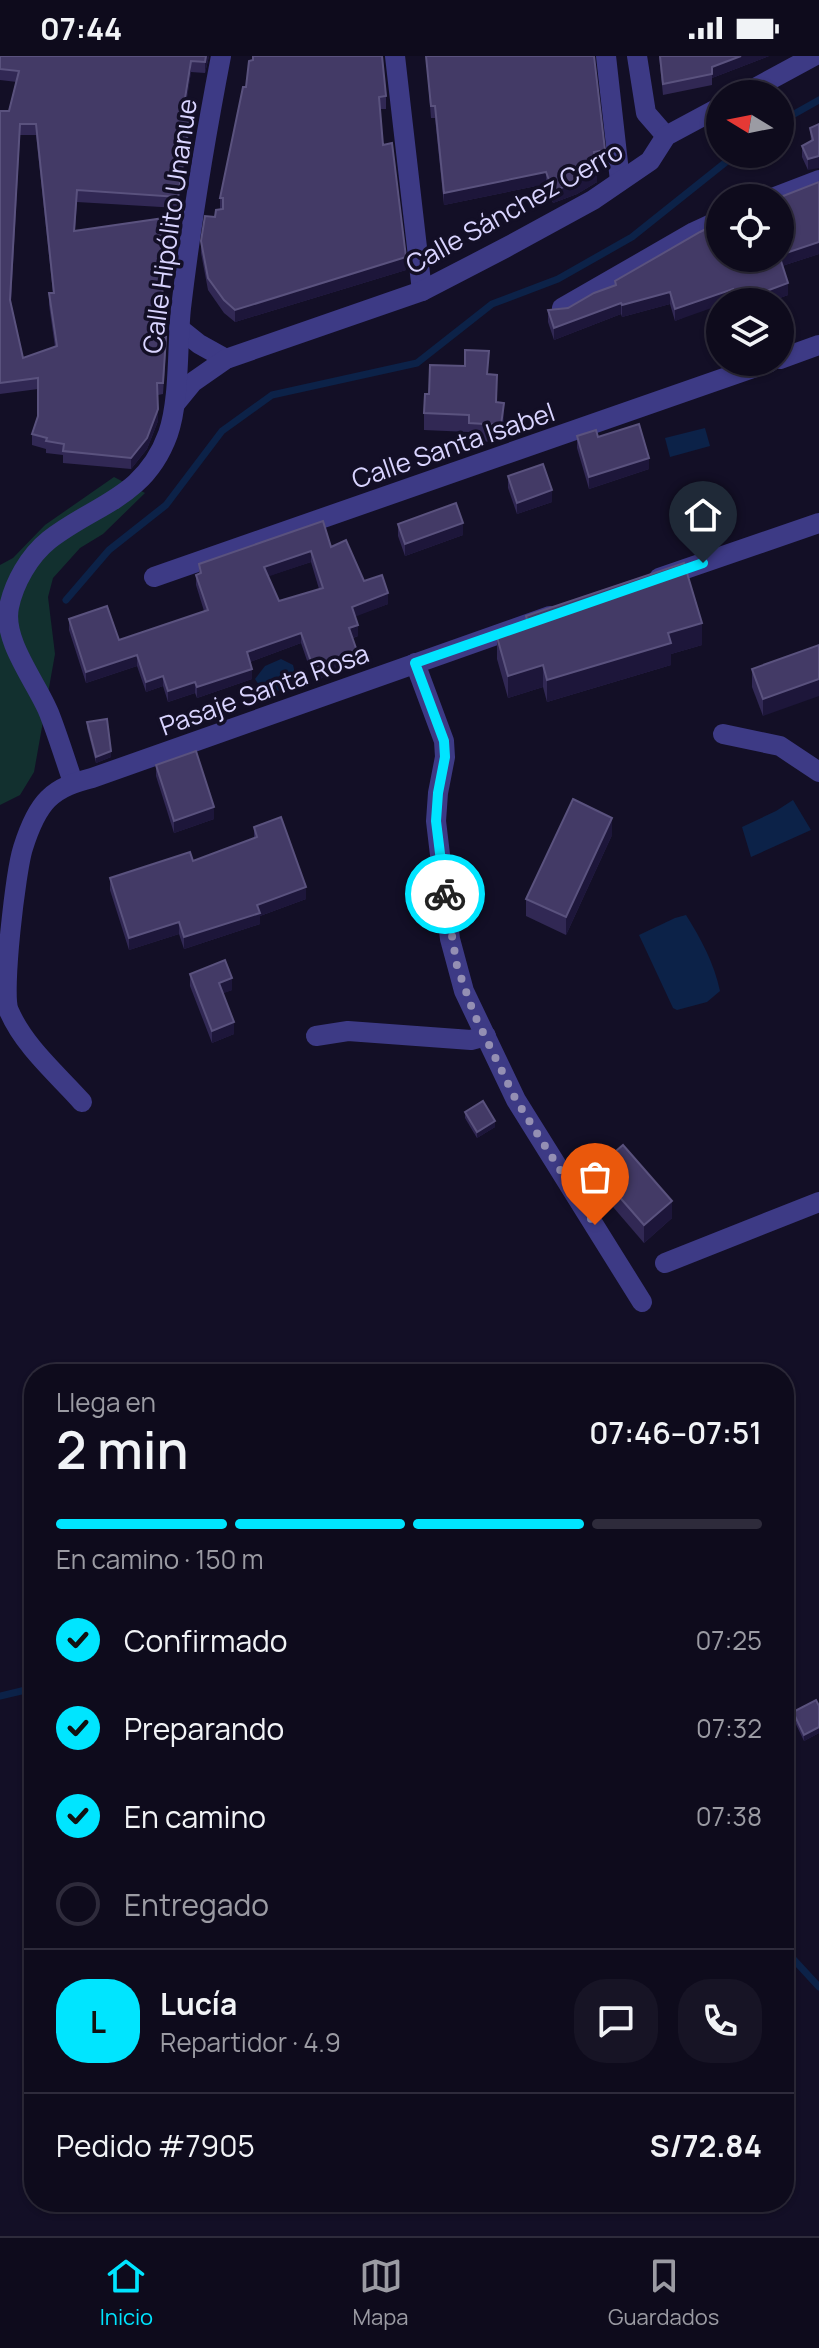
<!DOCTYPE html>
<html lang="es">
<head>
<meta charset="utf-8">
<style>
  :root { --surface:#0e0b1c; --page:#171425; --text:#f1f3f6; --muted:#9b9ba3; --line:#2e2b3b; --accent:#00e5ff }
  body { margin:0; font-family:Manrope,sans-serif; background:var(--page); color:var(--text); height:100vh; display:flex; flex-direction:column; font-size:30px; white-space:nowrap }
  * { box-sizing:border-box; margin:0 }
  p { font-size:26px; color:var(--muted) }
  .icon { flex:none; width:44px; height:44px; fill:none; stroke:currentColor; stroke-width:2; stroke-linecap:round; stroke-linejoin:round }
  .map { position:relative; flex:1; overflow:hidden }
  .drawer { position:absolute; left:24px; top:1308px; width:770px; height:848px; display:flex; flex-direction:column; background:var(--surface); border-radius:32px; box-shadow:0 2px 6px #0004,0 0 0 2px var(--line) }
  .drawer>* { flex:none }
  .needle { width:52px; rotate:280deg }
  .controls { position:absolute; left:706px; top:24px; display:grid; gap:16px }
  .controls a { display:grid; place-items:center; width:88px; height:88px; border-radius:50%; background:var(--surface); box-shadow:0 2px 6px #0004,0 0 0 2px var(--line); font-size:40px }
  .pin { position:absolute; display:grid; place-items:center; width:68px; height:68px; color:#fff; margin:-82px -34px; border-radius:50% 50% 50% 0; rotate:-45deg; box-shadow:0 0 8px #0007 }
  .pin .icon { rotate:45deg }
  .courier { position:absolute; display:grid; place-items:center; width:80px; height:80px; margin:-40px; border:6px solid #00e5ff; border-radius:50%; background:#fff; color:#222; box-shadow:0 2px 10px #0007 }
  .headline em { font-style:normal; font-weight:600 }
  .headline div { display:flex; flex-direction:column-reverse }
  .headline { display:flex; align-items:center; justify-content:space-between; height:136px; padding:0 32px }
  h1 { font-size:52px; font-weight:600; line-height:60px }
  .bar { display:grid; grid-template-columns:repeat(4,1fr); gap:12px 8px; align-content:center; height:96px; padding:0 32px }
  .bar i { height:10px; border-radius:6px; background:var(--line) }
  .bar .selected { background:var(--accent) }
  .bar p { grid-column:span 4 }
  .line { display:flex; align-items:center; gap:20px; padding:0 32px; border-top:2px solid var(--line) }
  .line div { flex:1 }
  .round { display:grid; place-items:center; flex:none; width:84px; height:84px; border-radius:32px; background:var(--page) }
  ol { padding:0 32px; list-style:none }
  li { display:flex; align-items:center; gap:24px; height:88px }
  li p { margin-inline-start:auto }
  li .icon { padding:8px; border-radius:50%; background:var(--accent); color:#111; stroke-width:4 }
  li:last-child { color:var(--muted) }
  li i { width:44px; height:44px; border:4px solid var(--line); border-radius:50% }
  .status { display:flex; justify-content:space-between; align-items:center; height:56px; padding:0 40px; background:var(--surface); direction:ltr }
  .status svg { height:22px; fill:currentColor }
  .dock { display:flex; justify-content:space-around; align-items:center; height:112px; border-top:2px solid var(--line); background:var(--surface); font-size:22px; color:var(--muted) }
  .dock a { display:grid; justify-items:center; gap:4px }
  .dock .selected { color:var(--accent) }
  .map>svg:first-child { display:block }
  .green { fill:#12302f }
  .water { fill:#0c2248 }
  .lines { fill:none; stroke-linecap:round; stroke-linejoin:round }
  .stream { stroke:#0c2248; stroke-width:7 }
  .minor { stroke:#3d3a85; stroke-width:20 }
  .wall { fill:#312854; fill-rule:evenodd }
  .shaded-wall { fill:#1d163a }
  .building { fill:#433a66; stroke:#5a527e; stroke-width:2; fill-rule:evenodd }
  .done { stroke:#948fb3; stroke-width:8; stroke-dasharray:0 14.4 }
  .route { stroke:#00e5ff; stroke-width:10 }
  .labels { text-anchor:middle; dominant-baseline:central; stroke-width:7; stroke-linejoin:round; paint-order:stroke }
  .street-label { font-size:26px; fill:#d9d4ff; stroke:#130f26 }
</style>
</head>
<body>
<div class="status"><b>07:44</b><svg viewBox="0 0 49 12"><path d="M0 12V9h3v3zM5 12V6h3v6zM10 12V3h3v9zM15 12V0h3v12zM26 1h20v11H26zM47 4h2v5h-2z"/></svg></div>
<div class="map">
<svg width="819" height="2180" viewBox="0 0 819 2180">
  <rect width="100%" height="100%" fill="#130f26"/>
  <!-- green -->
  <path class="green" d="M114,421l31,16 -42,41 -23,14 -27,30 -5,19 7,57 -21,118 -14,23 -20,10v-240l13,-7 32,-33z"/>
  <!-- water -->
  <g class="water">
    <path d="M705,372l5,18 -40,11 -5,-19z"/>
    <path d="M281,603l12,6c4,13 0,22 -14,26l-20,-6 -4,-6 10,-13z"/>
    <path d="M793,744l18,30 -60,27 -9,-30 34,-16z"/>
    <path d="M686,859c15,24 28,48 34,76l-13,11 -30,8 -4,-2 -34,-73 36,-17z"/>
  </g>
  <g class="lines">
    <!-- stream -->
    <g class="stream">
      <path d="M780,66l39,-22"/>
      <path d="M66,544l43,-50 57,-45 56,-74 50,-36 145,-32 75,-59 66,-25 74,-42 104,-83"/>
      <path d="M0,1640l34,-8"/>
      <path d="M784,1893l35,38"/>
    </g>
    <!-- minor -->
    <g class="minor">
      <path d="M395,0l27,235"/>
      <path d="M606,0l14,125"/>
      <path d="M637,0l9,57 20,23"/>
      <path d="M744,38l70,-38"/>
      <path d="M772,142l47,-18"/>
      <path d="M562,252l132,-76 26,-12"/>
      <path d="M179,272l20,16 27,15"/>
      <path d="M780,303l39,-14"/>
      <path d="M175,348l18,-22 33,-23 196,-68 83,-43 88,-48 57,-39 16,-25 54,-29"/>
      <path d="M154,521l616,-215"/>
      <path d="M659,522l160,-55"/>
      <path d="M415,607l29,78 1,16 -7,36 -2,28 14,118 14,52 52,109 126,202"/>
      <path d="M723,678l57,12 39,26"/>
      <path d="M73,726c-8,-23 -15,-46 -24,-69 -12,-30 -47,-72 -40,-106 5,-24 20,-51 40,-67 46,-36 96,-42 119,-106 12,-34 9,-89 13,-126 10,-85 24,-169 40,-252"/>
      <path d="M316,980l32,-5 123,9 15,-4"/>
      <path d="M82,1046c-25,-28 -58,-56 -73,-91 -8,-17 7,-141 14,-163 5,-16 14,-38 25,-49 12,-12 28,-17 44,-21l458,-162"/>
      <path d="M665,1207l154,-61"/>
    </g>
  </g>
  <!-- wall -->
  <g class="wall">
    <path d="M0,0h209l-4,17 -14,-1 -7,45 6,12 -12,79 -101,-6 -2,29 96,-2 -9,53 1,11 -2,45 5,11 -3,45 -5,1v26l-11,28 -16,20 -68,-6v-8l-17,-2v-4l-14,-4v-11l6,-18v-27l-38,5v-283h9l8,-29 -17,-2zM20,79h16l17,158h-4v12l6,42 -32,11 -12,-56z"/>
    <path d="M426,0l179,106 -9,2 1,18 -20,12 -24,9 -7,-19 -102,21 -9,-87h-4z"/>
    <path d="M659,0h110l-57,22v7l-49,10z"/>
    <path d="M243,31l143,9v13h-6l3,36 23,125 -171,52 -11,-9 -16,-23 -7,-37v-12l19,-32v-11z"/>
    <path d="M819,68l-11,46 -6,-13v-11l9,-5 -1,-13z"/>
    <path d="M819,126v72l-37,12 6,29 -19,7h-36v-1l-13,1 -45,19 -5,-17 -48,13 -1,-3 -67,26 -6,-18v-12l20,-2 47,-23v-4z"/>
    <path d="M488,318l8,28 8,18 -3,22 -32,-1v-9l-45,-2v-17l5,-19z"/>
    <path d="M577,380l21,1 51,32 -60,20 -12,-41z"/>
    <path d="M508,420l44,26 -35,12 -9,-26z"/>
    <path d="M398,468l65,11 -58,21 -7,-20z"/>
    <path d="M331,491l33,34 24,23 -33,12 3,20 -5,2 5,27 -44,16 -13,-38 -51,19 2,17 -55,19 -2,-5 -27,9 -5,-16 -17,6 -9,-26 -51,17 -17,-53v-11l50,21 85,-29 -8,-26v-10l3,-1v-10zM311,506l8,27 -40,12 -11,-25z"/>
    <path d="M526,560l176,29 -31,9v11l-124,37 -4,-15 -35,11 -11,-39v-22l29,-9z"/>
    <path d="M819,589l-56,71 -11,-29v-18z"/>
    <path d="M87,666l24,35 -15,6 -9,-35z"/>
    <path d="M156,709l58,54 -40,14 -18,-57z"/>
    <path d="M254,771l52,72 -46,17v8l-76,25 -5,-15 -50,16 -19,-60v-12l83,-17 61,-23z"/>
    <path d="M612,779l-46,100 -40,-19v-17z"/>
    <path d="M190,918l42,16 -9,3 11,41 -22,9 -22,-57z"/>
    <path d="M465,1056l30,15 -18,11 -12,-20z"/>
    <path d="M595,1113l77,49 -28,25 -49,-57z"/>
    <path d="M819,1650v27l-15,8 -11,-23v-6z"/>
  </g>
  <!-- shaded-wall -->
  <g class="shaded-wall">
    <path d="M206,0h3l-4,17v-11z"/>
    <path d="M741,0h28l-57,22v-11z"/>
    <path d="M191,5v11l-9,56v-11z"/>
    <path d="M190,61v12l-12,79v-11z"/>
    <path d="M605,94v12l-11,2v-12z"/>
    <path d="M819,100v12l-11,2v-11z"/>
    <path d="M597,114v12l-20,12 -24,9v-12z"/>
    <path d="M546,116v12l-102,21v-12z"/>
    <path d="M171,161v12l-11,65v-12z"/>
    <path d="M819,186v12l-40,13 1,-12z"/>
    <path d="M406,201v13l-171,52v-12z"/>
    <path d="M788,227v12l-19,7h-32z"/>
    <path d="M733,233v12l-13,1v3l-45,16v-12z"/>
    <path d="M670,236v12l-48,13v-12z"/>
    <path d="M621,247v11l-67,26v-12z"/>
    <path d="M504,347v17l-3,22v-17z"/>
    <path d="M158,353v12l-11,28 -16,20v-11z"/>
    <path d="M649,402v11l-60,20v-12z"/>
    <path d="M552,434v12l-35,12v-11z"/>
    <path d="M463,467v12l-58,21v-12z"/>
    <path d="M311,495v11l-47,16v-11z"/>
    <path d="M388,537v11l-36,14v-11z"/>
    <path d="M702,567v22l-31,9v11l-124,37v-22l121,-47z"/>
    <path d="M358,569v11l-9,3v-11z"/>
    <path d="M301,577v10l-54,20v-11z"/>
    <path d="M358,598v11l-44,16v-11z"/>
    <path d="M137,599v11l-51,17v-11z"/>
    <path d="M543,609v22l-35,11v-22z"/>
    <path d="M252,613v10l-55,19v-11z"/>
    <path d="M163,620v10l-17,6v-10z"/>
    <path d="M819,623v17l-56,20v-17z"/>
    <path d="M195,626v11l-27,9v-11z"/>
    <path d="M111,695v6l-15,6v-6z"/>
    <path d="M214,751v12l-40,14v-12z"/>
    <path d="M612,762v17l-46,100v-18z"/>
    <path d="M306,831v12l-46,17v8l-76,25v-12l73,-32z"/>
    <path d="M179,866v12l-50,16v-12z"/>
    <path d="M232,922v12l-13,5v-12z"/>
    <path d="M234,966v12l-22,9v-12z"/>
    <path d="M495,1065v6l-18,11v-6z"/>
    <path d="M672,1145v17l-28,25v-18z"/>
    <path d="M819,1671v6l-15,8v-6z"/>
  </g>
  <!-- building -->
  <g class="building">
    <path d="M0,0h206l-1,6 -14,-1 -9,56h8l-12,80 -101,-7 -3,41 97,-14 -11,65h3l-3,56 6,-1 -3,46h-6l1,26 -11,29 -16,20 -68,-7 1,-7 -18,-3 1,-3 -15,-4 6,-18v-38l-38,5v-272h9l10,-40 -19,-2zM20,68h16l18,169h-5l8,53 -34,12 -13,-58z"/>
    <path d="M253,0h129l4,40 -7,1 4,48 9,-2 14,114 -171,53 -11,-10 -16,-22 -7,-37 4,-25 10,1 1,-7 7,-1v-11h-3l23,-111h3l3,-26 4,-1z"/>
    <path d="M426,0h168l11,94 -11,2 3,18 -20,12 -24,9 -7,-19 -102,21 -9,-87h-4z"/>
    <path d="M660,0h81l-29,11v7l-49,10z"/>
    <path d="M819,68v32l-11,3 -6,-13 11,-6 -3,-12z"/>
    <path d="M819,126v60l-39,13v-57h-2z"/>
    <path d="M720,166v36h60l8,25 -51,19 -4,-13 -58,20 -5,-17 -48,13 -1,-2 -67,25 -6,-18 20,-2 26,-15 22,-8 -1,-4 85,-49z"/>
    <path d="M465,294l24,1 -2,23 10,1 -1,27 8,1 -3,22 -32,-2v-8l-45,-2 1,-19h4l1,-29 35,1z"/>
    <path d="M639,368l10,34 -60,19 -12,-41 19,-6 2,7z"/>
    <path d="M543,408l9,26 -35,13 -9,-27z"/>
    <path d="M456,447l7,20 -58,21 -7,-20z"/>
    <path d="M323,465l8,26 15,-7 18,41 18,-6 6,18 -36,14 6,18 -9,3 9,26 -44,16 -13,-37 -54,19 5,17 -55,18 -2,-5 -27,9 -5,-15 -17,6 -9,-27 -51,17 -17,-53 38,-13 12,34 89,-30 -12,-35 5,-2 -2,-9zM311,495l12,37 -44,13 -15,-34z"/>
    <path d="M684,507l18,60 -34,10 3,10 -124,37 -4,-15 -35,11 -11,-39 32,-10 -3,-11z"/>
    <path d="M819,589v34l-56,20 -11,-30z"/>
    <path d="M107,663l4,32 -15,6 -9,-35z"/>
    <path d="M196,695l18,56 -40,14 -18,-56z"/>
    <path d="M573,743l39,19 -46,99 -40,-18z"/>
    <path d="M281,761l25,70 -49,18 3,8 -76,24 -5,-15 -50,16 -19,-60 80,-26 3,9 64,-24 -3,-10z"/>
    <path d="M225,904l7,18 -13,5 15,39 -22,9 -22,-57z"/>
    <path d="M483,1045l12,20 -18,11 -12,-20z"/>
    <path d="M623,1089l49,56 -28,24 -49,-56z"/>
    <path d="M816,1644l3,6v21l-15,8 -11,-23z"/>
  </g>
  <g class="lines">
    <!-- done -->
    <path class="done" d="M445,838l12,72 17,48 42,86 79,125"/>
    <!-- route -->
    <path class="route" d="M445,838l-9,-73 2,-28 7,-36 -1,-16 -29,-78 288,-100"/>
  </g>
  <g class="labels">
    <!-- street labels -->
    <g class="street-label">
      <text transform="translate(514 151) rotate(-29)">Calle Sánchez Cerro</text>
      <text transform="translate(169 170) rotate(-82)">Calle Hipólito Unanue</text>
      <text transform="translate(453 389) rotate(-19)">Calle Santa Isabel</text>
      <text transform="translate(264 633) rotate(-20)">Pasaje Santa Rosa</text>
    </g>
  </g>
</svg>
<div class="controls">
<a><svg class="needle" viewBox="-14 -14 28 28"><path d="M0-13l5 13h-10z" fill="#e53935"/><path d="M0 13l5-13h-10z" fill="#9b9ba3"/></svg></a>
<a><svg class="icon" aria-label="locate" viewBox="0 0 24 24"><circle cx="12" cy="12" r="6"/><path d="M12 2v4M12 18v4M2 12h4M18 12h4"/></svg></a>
<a><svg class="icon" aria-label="layers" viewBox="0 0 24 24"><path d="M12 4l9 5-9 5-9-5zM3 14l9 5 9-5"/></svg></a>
</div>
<div class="pin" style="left:595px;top:1169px;background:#ea580c"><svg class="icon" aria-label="bag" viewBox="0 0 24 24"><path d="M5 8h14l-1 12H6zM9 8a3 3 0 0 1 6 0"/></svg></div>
<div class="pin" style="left:703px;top:507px;background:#1f2937"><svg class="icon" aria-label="home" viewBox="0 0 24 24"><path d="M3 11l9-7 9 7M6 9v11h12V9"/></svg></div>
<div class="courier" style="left:445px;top:838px"><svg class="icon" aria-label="bike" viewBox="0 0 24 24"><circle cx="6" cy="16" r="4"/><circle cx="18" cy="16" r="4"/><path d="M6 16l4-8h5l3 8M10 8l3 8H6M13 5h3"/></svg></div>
<section class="drawer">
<div class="headline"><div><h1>2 min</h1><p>Llega en</p></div><em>07:46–07:51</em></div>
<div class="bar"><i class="selected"></i><i class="selected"></i><i class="selected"></i><i></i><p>En camino · 150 m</p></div>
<ol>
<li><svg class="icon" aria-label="check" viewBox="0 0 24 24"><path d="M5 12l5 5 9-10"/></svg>Confirmado<p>07:25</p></li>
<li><svg class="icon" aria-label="check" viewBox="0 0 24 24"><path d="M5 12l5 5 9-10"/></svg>Preparando<p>07:32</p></li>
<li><svg class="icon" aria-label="check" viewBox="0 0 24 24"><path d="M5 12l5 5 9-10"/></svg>En camino<p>07:38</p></li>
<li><i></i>Entregado</li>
</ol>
<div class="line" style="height:144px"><b class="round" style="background:var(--accent);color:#111">L</b><div><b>Lucía</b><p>Repartidor · 4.9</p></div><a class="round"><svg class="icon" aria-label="chat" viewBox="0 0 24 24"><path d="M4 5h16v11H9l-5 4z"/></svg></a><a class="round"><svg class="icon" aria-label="phone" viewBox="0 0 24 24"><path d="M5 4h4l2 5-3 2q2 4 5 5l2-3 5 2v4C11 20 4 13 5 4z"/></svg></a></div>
<div class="line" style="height:104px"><div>Pedido #7905</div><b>S/72.84</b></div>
</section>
</div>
<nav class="dock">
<a class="selected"><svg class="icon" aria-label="home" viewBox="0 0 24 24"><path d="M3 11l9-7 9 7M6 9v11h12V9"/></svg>Inicio</a>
<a><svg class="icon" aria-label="map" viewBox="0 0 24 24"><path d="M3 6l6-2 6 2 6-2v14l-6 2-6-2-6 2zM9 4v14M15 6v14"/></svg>Mapa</a>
<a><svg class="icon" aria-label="saved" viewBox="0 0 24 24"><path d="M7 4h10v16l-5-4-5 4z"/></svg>Guardados</a>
</nav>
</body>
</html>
